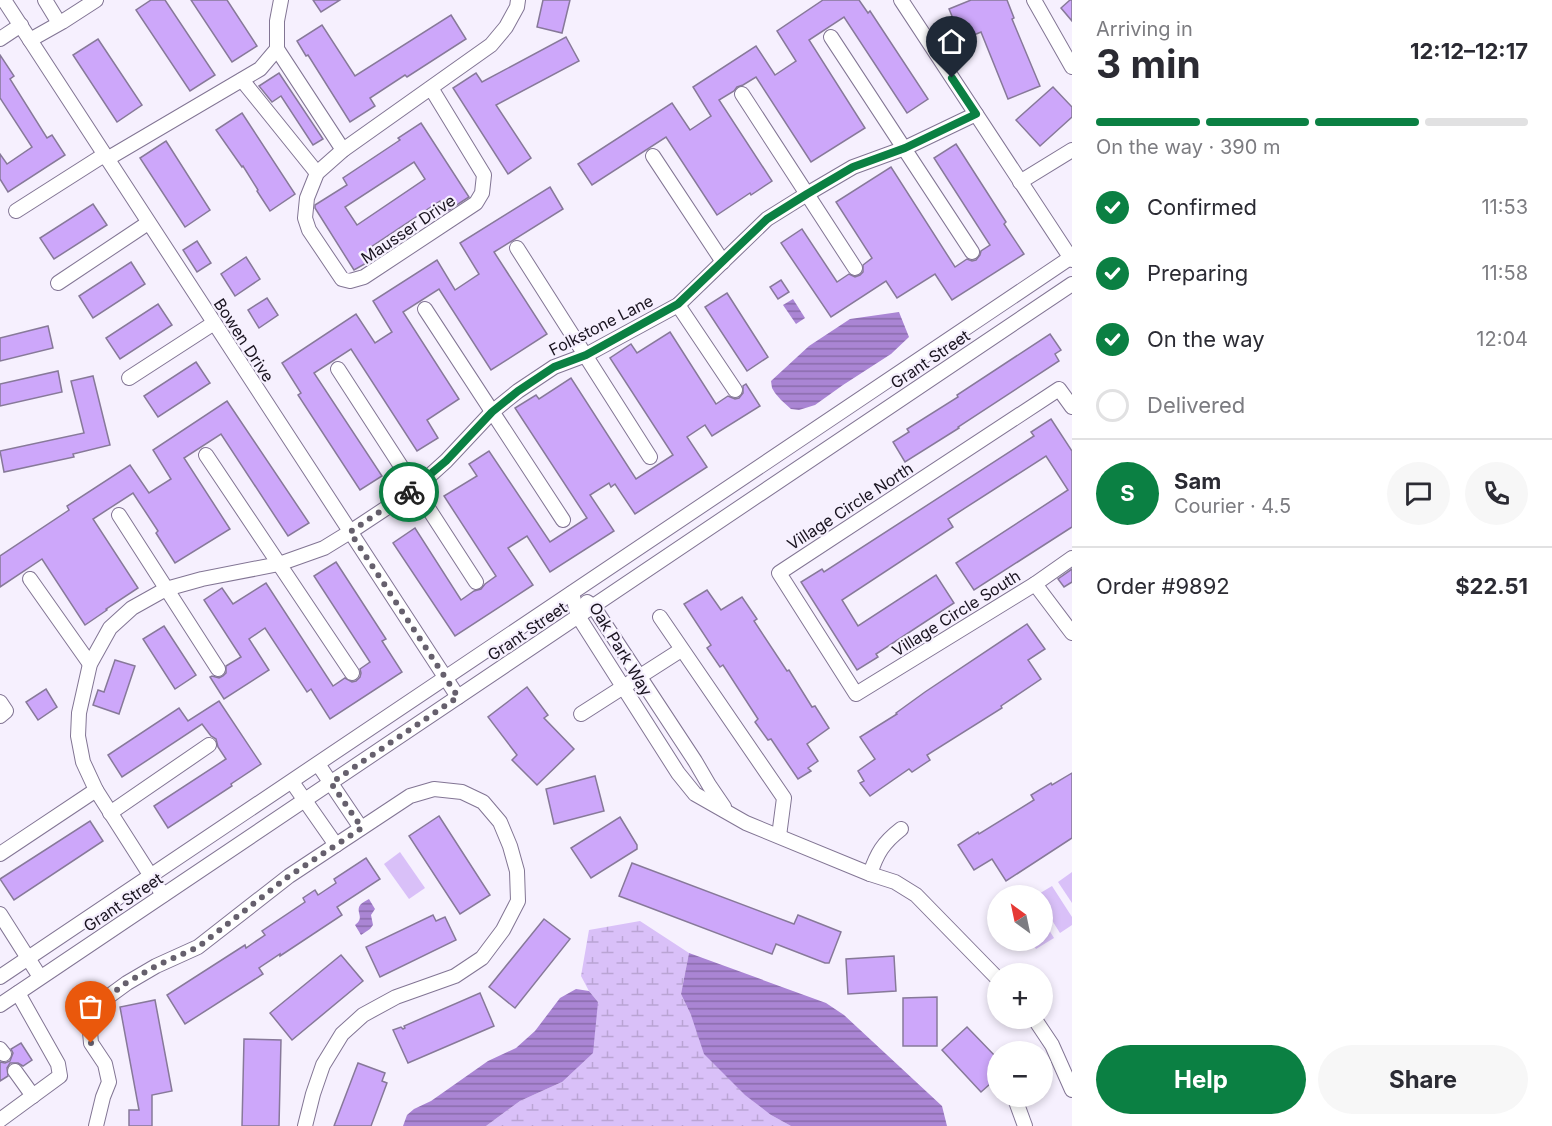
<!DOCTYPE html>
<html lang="en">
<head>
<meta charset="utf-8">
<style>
  :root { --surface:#fff; --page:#f7f7f7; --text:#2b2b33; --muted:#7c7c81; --line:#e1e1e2; --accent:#0b8043 }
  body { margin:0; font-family:Inter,sans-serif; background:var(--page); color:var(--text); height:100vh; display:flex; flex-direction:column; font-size:22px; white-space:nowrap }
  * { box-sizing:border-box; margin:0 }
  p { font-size:20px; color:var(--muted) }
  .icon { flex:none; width:33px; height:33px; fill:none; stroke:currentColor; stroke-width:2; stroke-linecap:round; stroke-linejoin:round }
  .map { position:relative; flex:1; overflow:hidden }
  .panel { display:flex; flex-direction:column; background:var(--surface); width:480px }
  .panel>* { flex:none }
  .needle { width:39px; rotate:327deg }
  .fabs { position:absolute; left:987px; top:885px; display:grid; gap:12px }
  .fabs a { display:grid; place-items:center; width:66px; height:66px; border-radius:50%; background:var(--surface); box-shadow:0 3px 9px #0003; font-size:30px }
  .pin { position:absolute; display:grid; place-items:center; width:51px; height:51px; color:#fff; margin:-62px -26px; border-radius:50% 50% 50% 0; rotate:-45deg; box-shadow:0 0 6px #0007 }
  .pin .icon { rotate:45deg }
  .courier { position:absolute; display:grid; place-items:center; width:60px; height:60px; margin:-30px; border:4px solid #0b8043; border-radius:50%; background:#fff; color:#222; box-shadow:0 2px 8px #0007 }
  .overview em { font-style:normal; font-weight:700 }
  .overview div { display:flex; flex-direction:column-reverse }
  .overview { display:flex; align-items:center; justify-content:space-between; height:102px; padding:0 24px }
  h1 { font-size:39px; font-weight:700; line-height:45px }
  .bar { display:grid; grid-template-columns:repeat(4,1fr); gap:9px 6px; align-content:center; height:72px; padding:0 24px }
  .bar i { height:8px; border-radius:4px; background:var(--line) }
  .bar .current { background:var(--accent) }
  .bar p { grid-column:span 4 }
  .line { display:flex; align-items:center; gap:15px; padding:0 24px; border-top:2px solid var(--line) }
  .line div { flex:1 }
  .round { display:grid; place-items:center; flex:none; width:63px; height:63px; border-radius:32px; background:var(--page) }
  ol { padding:0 24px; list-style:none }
  li { display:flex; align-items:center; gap:18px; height:66px }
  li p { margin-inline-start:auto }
  li .icon { padding:6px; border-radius:50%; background:var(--accent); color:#fff; stroke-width:4 }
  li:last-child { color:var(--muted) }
  li i { width:33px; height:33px; border:3px solid var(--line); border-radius:50% }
  .cta { display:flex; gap:12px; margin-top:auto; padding:12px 24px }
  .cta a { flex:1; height:69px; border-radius:36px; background:var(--accent); color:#fff; font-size:24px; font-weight:700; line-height:69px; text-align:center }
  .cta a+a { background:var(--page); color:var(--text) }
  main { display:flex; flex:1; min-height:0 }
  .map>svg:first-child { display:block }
  .green { fill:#d9c0f8 }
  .wetland { fill:url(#wetland-marsh) }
  .water { fill:url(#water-rules) }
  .building { fill:#cda7fa; stroke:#877999; stroke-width:1.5; fill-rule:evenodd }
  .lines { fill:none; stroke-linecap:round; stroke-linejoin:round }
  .minor-casing { stroke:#827594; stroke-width:16 }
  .minor { stroke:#fff; stroke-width:14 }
  .done { stroke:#66606d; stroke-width:6; stroke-dasharray:0 10.8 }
  .route { stroke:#0b8043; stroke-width:8 }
  .labels { text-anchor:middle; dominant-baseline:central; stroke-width:4.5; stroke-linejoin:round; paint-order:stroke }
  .street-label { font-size:16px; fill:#19131f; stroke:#f6f0fe }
</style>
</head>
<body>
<main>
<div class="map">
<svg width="1072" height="1126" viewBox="0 0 1072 1126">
  <defs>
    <pattern id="wetland-marsh" width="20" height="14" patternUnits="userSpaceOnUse" patternTransform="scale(1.5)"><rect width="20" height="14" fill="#d9c0f8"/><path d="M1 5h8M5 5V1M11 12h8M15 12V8" fill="none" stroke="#baa4d4"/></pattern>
    <pattern id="water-rules" width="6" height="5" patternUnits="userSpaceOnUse" patternTransform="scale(1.5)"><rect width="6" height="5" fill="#aa85d4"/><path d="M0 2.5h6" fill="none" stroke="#8a6cab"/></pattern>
  </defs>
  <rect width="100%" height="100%" fill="#f6f0fe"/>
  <!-- green -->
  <g class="green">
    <path d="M400,852l25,36 -16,11 -25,-35z"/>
    <path d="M1072,872v31l-14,-21z"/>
    <path d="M1052,886l20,31v8l-12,8 -17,-27 -1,-10 -5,-1z"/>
    <path d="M1043,920l11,18 -18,11 -5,-8 11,-1z"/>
  </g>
  <!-- wetland -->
  <path class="wetland" d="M640,921l49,32 -8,41 10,21 80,100 20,11h-305l34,-25 42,-19 36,-80 -9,-11 -8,-15 8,-46z"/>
  <!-- water -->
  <g class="water">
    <path d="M793,299l12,19 -9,6 -13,-19z"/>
    <path d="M899,312l10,25 -18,17 -48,31 -28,20 -16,5 -8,-1 -10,-9 -6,-7 -3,-5 -1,-7 38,-35 41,-27z"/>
    <path d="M369,899l6,10 -4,6 2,10 -3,4 -9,6 -6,-10c11,-8 -1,-13 6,-21 2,-2 5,-3 8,-5z"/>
    <path d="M689,953l137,50 18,12 98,91 5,20h-156l-20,-11 -26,-20 -41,-41 -13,-39 -10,-21z"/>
    <path d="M576,989l13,2 9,11 -5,51 -31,29 -42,19 -34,25h-83l4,-11 7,-6 17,-8 57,-40 28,-13 19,-17 25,-33z"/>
  </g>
  <!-- building -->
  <g class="building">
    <path d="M151,0h14l50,75 -25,16 -54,-81z"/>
    <path d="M191,0h36l30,46 -25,16z"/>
    <path d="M313,0h27l-19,12z"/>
    <path d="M543,0h27l-8,33 -25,-6z"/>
    <path d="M823,0h36l9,13 2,-2 58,88 -21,14 -63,-96 -35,23 56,88 -54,34 -55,-85 -13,8 -6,2 -3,4 -15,9 53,81 -21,14 -1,-2 -33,22 -51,-78 -74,48 -14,-21 94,-61 18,27 21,-14 -18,-29 63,-41 19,29 21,-14 -19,-30z"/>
    <path d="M971,0h36l7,18 -2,1 28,67 -32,13 -27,-67 -19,8 -13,-31z"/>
    <path d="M1070,0h2v21l-11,-13z"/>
    <path d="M451,15l15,24 -59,38 -2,-2 -35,23 5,8 -25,16 -42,-67 -2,1 -9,-15 25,-16 33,51z"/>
    <path d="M566,37l13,24 -83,44 35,53 -23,16 -55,-86 23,-15 6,9z"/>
    <path d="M98,39l44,66 -25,17 -44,-67z"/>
    <path d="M0,55l14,21 -4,3 37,59 5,-3 13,20 -57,37 -8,-13v-25l7,10 25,-17 -32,-49z"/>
    <path d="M279,73l44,66 -10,6 -32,-49 -9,6 -13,-16z"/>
    <path d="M1053,87l19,20v10l-32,29 -24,-26z"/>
    <path d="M242,113l53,81 -25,17 -13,-20 1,-1 -15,-24 -1,1 -26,-37z"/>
    <path d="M421,123l48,74 -23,15 -6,-11 -69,46 6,10 -23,13 -39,-62v-3l32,-20 -4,-7 57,-38 -2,-2zM414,162l11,17 -68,46 -12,-18z"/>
    <path d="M166,141l44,69 -25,17 -45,-69z"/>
    <path d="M956,144l50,78 -2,2 20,30 -72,46 -17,-26 -38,24 -11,-17 -55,36 -50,-74 21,-14 35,53 12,-8 6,3 5,-2 3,-3v-7l9,-7 -36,-56 55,-35 64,100 12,-8 5,2 4,-1 4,-5 1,-4 9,-6 -56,-87z"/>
    <path d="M550,187l13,22 -69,43 53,82 -56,36 -52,-81 -36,23 56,87 -32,21 11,18 -21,13 -66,-102 -37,24 68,103 -22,14 -62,-95 3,-2 -19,-30 74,-49 19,29 17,-11 -19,-31 64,-41 18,30 24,-16 -19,-31z"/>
    <path d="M93,204l14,21 -53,34 -14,-21z"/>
    <path d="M197,241l14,22 -14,9 -14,-22z"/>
    <path d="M246,257l14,22 -25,17 -14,-22z"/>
    <path d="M131,262l14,22 -52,34 -14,-22z"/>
    <path d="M781,280l8,12 -11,7 -8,-12z"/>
    <path d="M727,293l41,64 -21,14 -42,-64z"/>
    <path d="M267,298l11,17 -19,13 -11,-18z"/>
    <path d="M158,304l14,21 -52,34 -14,-21z"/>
    <path d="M48,326l5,22 -53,13v-23z"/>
    <path d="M670,332l46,72 12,-8 7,3 4,-1 4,-5v-7l3,-2 14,22 -48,30 -7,-11 -18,12 20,30 -72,47 -20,-30 -4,3 -2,-4 -19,12 24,36 -64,41 -23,-36 -19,12 25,37 -78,51 -62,-93 22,-15 46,72 13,-9 7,-2 4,-5 11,-8 -52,-80 33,-20 -8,-12 20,-13 61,91 37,-24 -72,-110 21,-13 3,4 32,-21 65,101 37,-24 -63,-97 21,-14 6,9z"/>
    <path d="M1050,334l11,16 -6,4 4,7 -101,66 1,1 -54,34 -12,-20 16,-10 -2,-3 51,-32 -1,-2z"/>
    <path d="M196,362l14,21 -52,34 -14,-21z"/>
    <path d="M58,371l4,21 -62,14v-22z"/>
    <path d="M93,376l17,69 -37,9 1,3 -70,15 -4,-21 84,-18 -13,-52z"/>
    <path d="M227,401l82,122 -21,13 -67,-102 -37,24 46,71 -55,34 -19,-30 2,-2 -25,-38 -40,26 45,69 -32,21 1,1 -22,15 -43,-66 -42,28v-31l69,-46 -2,-4 63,-41 19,28 22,-14 -18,-29z"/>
    <path d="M1051,419l21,32v76l-98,63 -18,-27 112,-73 -22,-34 -98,63 5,8 -111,73 16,26 78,-51 18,28 -78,51 2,3 -21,13 -56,-88 21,-13 2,3 210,-136 -3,-4z"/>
    <path d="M336,562l50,77 -4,2 20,31 -72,47 -19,-30 -4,3 -42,-64 -16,11 20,31 -45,29 -14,-22 2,-1 7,2 4,-2 3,-3v-7l15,-9 -37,-57 18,-12 11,16 33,-21 67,103 12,-8 7,4 4,-1 4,-4 1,-4 -1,-4 10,-7 -56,-86z"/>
    <path d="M1072,569v13l-8,5 -6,-8z"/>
    <path d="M707,590l14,20 21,-13 15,22 -3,2 33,50 2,-1 23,37 3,-1 14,22 -22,16 11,17 -10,7 3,3 -13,8 -27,-40 -3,1 -13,-18 3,-3 -35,-54 -3,2 -13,-19 4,-3 -27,-41z"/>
    <path d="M1027,624l18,25 -17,11 13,19 -40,27 1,2 -75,47 3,5 -18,12 -3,-3 -39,27 -10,-13 4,-2 -6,-10 17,-12 -15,-22 37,-23 -1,-1 29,-21z"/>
    <path d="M164,626l32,49 -21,14 -32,-50z"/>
    <path d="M115,660l20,6 -16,48 -26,-9 5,-15 6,2z"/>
    <path d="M527,687l21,28 -4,3 30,31 -37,36 -25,-25 5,-5 -29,-38z"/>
    <path d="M46,689l11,18 -19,13 -12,-18z"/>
    <path d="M219,701l42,63 -30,20 1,2 -64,42 -14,-22 72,-47 -8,-12 -2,-8 -5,-3 -9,-12 -80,53 -14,-22 71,-47 9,13z"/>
    <path d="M1072,773v65l-66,43 -14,-22 -18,11 -16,-25 20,-13 1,2 55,-34 -3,-5 20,-12 1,2z"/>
    <path d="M595,776l9,35 -50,13 -8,-35z"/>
    <path d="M439,816l51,79 -30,19 -51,-78z"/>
    <path d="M620,817l17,28v4l-46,29 -20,-30z"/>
    <path d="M90,821l13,20 -89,59 -14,-21z"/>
    <path d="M366,858l14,21 -43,28 5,8 -62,41v-2l-21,14 4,6 -78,50 -18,-29 78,-50 1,3 19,-13 -3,-4 43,-29 -2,-4 12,-8 3,5 18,-12 -2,-4z"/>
    <path d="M632,863l162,61 4,-9 43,17 -12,31h-4l-49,-19 -4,10 -153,-58z"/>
    <path d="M433,915l3,6 9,-4 11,23 -76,37 -14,-30z"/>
    <path d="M544,919l26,20 -55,69 -26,-21z"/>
    <path d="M341,955l22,26 -71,59 -22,-27z"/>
    <path d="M894,956l2,35 -48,3 -2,-35z"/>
    <path d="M480,993l14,33 -86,37 -15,-33 8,-3 2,2 2,-1 -1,-2z"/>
    <path d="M937,997v49h-34v-48z"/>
    <path d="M155,1000l17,91 -20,4v31h-23v-16h10l-19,-103z"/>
    <path d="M967,1027l31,32v18l-17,15 -39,-42z"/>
    <path d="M244,1039l37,1 -2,86h-37z"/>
    <path d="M21,1043l11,17 -9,6 -5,-3h-8l-3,5 1,8 -8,5v-19l5,1 5,-2 3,-8 -2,-4z"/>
    <path d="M358,1063l27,10 -3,8 5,2 -16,43h-37z"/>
  </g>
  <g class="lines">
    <defs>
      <g id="minor">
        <path d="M4,0l454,697"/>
        <path d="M45,0l14,23"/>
        <path d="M901,0l171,260"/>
        <path d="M1034,0l38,67"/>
        <path d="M831,37l141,215"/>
        <path d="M0,39l21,-14"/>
        <path d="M30,40l32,-18 34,-22"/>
        <path d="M277,49l66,101"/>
        <path d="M242,80l75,93"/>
        <path d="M431,88l53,87 -2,18 -6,10 -112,74 -14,4 -8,-2 -33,-49 -4,-12 2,-20 10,-25 26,-23 148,-105 15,-18 11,-20 1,-7"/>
        <path d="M742,94l113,174"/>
        <path d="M653,156l70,106"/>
        <path d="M107,159l153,-90 17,-20v-28l4,-21"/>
        <path d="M1020,182l52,-32"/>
        <path d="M16,211l88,-56"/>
        <path d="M517,248l133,209"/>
        <path d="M58,283l90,-60"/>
        <path d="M678,305l57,85"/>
        <path d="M425,309l138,211"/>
        <path d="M338,369l138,213"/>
        <path d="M129,378l85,-55"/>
        <path d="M1072,407l-13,-18 -280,184 77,121 179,-110 37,-26"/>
        <path d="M206,455l146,218"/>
        <path d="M119,515l99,154"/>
        <path d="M30,579l60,85"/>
        <path d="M1035,584l37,49"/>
        <path d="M572,593l6,23 100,157 17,21 51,29 124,51 25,8 21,13 82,84"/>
        <path d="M587,602l6,4 102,155 14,24 15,22"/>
        <path d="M660,617l124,181 -5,38"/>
        <path d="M0,702l6,9 -6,5"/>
        <path d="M581,714l100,-64"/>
        <path d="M318,764l43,64"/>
        <path d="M292,782l44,63"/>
        <path d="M110,813l99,-68"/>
        <path d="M0,854l96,-64"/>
        <path d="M870,874c7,-21 13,-31 31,-45"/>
        <path d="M163,895l-67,-105 -13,-28 -5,-26 1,-23 11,-49 20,-36 22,-20 34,-19 36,-10 77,-15 45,-16 26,-16 65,-43 31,-28 46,-49 26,-21 36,-24 32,-12 92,-50 89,-86 40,-25 46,-27 52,-19 71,-34"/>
        <path d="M0,914l40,63"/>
        <path d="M0,977l1070,-719"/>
        <path d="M0,1005l1072,-721"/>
        <path d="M1034,1018l18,27 20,45"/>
        <path d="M0,1049l4,5"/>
        <path d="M15,1071l18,25"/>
        <path d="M1014,1096l11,30"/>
        <path d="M0,1120l60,-44 -2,-12 -40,-71"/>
        <path d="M96,1126l7,-29 6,-15 -4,-18 -14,-21 -2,-22 12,-19 26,-19 29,-17 42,-19 91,-71 121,-80 24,-7 28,3 21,10 17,20 10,24 7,25 1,30 -15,29 -21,28 -27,18 -59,21 -33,18 -21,19 -19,31 -10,29 -8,32"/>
      </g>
    </defs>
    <!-- minor casing -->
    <use href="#minor" class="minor-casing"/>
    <!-- minor -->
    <use href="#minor" class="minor"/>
  </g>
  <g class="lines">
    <!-- done -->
    <path class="done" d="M91,1043l-2,-22 12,-19 25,-19 30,-17 42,-19 91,-71 73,-48 -31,-45 127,-86 -108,-165 59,-40"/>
    <!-- route -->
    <path class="route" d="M409,492l37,-31 46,-49 26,-21 36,-24 32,-12 92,-51 89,-85 40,-25 46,-27 52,-19 71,-34 -24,-36"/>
  </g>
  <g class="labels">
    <!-- street labels -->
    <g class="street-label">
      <text transform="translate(408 229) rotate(-34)">Mausser Drive</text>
      <text transform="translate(601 325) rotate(-27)">Folkstone Lane</text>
      <text transform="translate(244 340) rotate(57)">Bowen Drive</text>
      <text transform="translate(930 359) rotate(-34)">Grant Street</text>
      <text transform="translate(850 506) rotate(-33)">Village Circle North</text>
      <text transform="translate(956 613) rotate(-32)">Village Circle South</text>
      <text transform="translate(527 631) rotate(-34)">Grant Street</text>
      <text transform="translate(621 649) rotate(59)">Oak Park Way</text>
      <text transform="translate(123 902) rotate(-34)">Grant Street</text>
    </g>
  </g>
</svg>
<div class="fabs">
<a><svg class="needle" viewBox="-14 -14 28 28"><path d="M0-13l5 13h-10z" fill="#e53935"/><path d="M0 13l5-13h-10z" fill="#7c7c81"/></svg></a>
<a>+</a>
<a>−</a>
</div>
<div class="pin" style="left:91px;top:1043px;background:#ea580c"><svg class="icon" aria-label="bag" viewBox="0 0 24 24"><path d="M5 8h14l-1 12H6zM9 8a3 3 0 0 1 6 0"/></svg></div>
<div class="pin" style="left:952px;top:78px;background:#1f2937"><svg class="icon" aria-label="home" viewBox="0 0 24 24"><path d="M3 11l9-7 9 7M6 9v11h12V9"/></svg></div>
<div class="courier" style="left:409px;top:492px"><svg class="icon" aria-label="bike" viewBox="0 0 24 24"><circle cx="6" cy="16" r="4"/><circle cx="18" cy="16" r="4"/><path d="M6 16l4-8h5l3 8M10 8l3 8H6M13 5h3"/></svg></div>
</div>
<section class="panel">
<div class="overview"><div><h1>3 min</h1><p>Arriving in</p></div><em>12:12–12:17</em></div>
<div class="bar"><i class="current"></i><i class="current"></i><i class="current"></i><i></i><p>On the way · 390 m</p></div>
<ol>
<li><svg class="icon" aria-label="check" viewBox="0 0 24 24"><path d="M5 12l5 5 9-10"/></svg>Confirmed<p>11:53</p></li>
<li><svg class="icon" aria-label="check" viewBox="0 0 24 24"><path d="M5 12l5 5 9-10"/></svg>Preparing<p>11:58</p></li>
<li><svg class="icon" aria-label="check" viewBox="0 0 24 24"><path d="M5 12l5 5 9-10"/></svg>On the way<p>12:04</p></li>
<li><i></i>Delivered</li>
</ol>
<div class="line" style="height:108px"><b class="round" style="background:var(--accent);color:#fff">S</b><div><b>Sam</b><p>Courier · 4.5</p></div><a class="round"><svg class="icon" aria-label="chat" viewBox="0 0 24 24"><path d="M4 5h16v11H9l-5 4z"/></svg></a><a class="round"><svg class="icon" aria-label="phone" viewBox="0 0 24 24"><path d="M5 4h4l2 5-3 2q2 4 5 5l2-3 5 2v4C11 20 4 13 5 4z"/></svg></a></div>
<div class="line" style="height:78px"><div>Order #9892</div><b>$22.51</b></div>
<div class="cta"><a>Help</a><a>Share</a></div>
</section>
</main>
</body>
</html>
